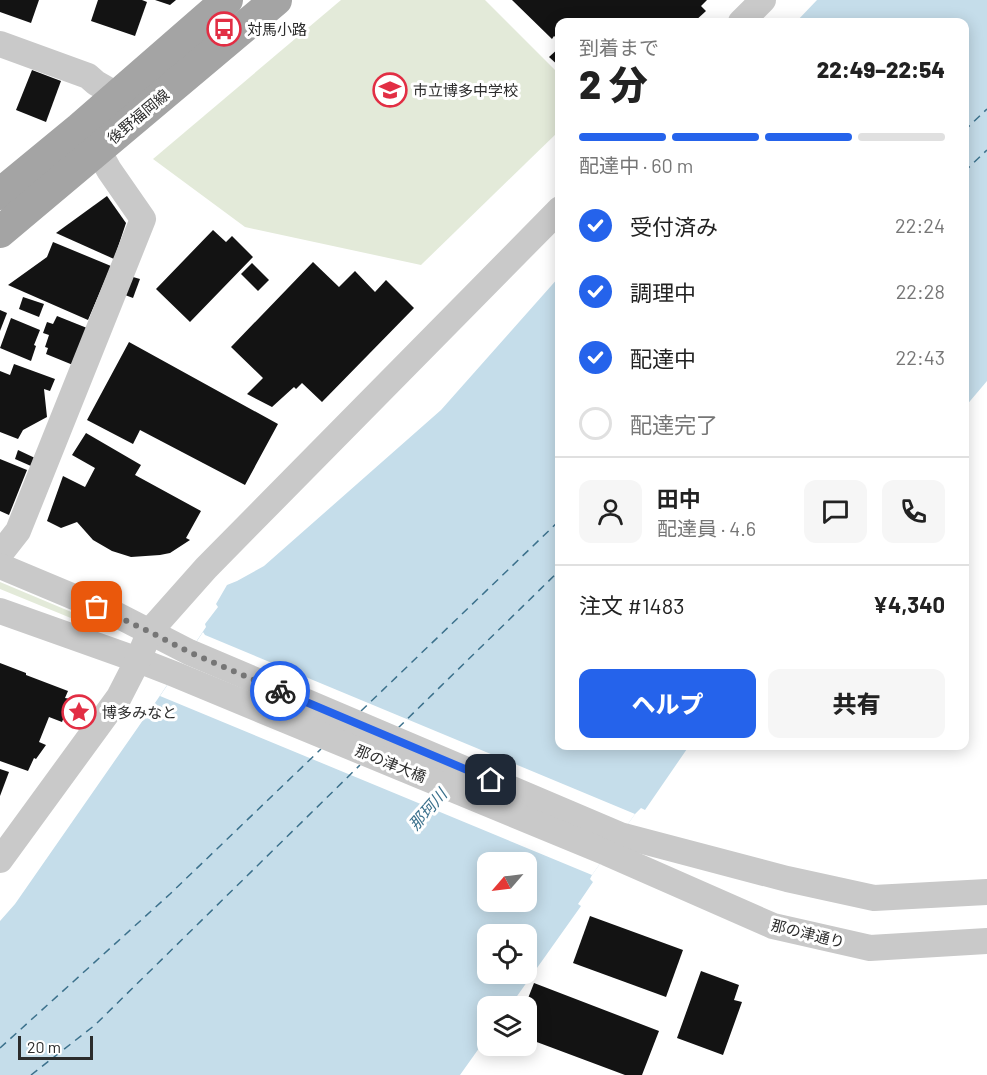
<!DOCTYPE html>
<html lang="ja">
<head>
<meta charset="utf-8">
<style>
  :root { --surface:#fff; --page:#f6f6f6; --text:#222; --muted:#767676; --line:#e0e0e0; --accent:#2563eb }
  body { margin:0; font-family:Barlow,"Noto Sans JP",sans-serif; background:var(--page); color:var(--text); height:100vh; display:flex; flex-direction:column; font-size:22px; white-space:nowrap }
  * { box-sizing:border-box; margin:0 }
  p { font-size:20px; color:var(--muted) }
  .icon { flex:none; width:33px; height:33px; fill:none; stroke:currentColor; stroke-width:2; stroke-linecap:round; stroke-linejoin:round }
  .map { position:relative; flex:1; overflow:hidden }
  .side { position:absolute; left:555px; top:18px; width:414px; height:732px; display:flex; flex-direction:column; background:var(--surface); border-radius:12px; box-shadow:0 3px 15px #0003 }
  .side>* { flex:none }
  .needle { width:39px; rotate:242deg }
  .buttons { position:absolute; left:477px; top:852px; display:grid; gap:12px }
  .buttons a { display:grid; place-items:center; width:60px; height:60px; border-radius:12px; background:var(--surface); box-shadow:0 3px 15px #0003; font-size:30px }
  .scale { position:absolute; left:18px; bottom:15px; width:75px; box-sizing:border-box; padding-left:6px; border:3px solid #2c2c2c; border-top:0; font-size:16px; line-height:21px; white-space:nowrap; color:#2c2c2c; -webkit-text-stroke:4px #fff; paint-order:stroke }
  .pin { position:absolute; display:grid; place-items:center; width:51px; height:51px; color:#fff; margin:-26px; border-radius:12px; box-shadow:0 3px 9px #0006 }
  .courier { position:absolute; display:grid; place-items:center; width:60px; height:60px; margin:-30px; border:4px solid #2563eb; border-radius:50%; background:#fff; color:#222; box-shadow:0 2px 8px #0007 }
  .headline em { font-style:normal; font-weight:800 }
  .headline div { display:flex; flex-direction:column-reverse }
  .headline { display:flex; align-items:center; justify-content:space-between; height:102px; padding:0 24px }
  h1 { font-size:39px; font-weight:800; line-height:45px }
  .bar { display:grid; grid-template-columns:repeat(4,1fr); gap:9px 6px; align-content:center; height:72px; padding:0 24px }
  .bar i { height:8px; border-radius:4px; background:var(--line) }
  .bar .on { background:var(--accent) }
  .bar p { grid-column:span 4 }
  .line { display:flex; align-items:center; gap:15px; padding:0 24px; border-top:2px solid var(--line) }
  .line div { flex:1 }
  .round { display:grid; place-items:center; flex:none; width:63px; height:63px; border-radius:12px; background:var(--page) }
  ol { padding:0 24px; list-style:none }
  li { display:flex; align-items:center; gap:18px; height:66px }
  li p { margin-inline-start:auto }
  li .icon { padding:6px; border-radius:50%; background:var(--accent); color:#fff; stroke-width:4 }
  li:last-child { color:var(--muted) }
  li i { width:33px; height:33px; border:3px solid var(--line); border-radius:50% }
  .cta { display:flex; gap:12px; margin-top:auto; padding:12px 24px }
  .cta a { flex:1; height:69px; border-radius:12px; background:var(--accent); color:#fff; font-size:24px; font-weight:800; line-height:69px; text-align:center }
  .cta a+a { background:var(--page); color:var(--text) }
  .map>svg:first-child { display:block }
  .green { fill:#e3ead9 }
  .water { fill:#c5ddea; fill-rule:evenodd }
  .pier { fill:#fff }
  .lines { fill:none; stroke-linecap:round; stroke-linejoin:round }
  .ferry { stroke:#3c718c; stroke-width:1.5; stroke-dasharray:8 6; stroke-linecap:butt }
  .building { fill:#131313 }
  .minor { stroke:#c9c9c9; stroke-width:26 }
  .major { stroke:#a4a4a4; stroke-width:32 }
  .done { stroke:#767676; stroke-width:6; stroke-dasharray:0 10.8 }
  .route { stroke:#2563eb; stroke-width:8 }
  .labels { text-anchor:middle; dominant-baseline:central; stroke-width:6; stroke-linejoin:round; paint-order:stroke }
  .poi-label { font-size:15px; fill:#2c2c2c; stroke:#fff; text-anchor:start }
  .street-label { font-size:15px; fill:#2c2c2c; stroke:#fff }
  .water-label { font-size:16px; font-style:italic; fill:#3c718c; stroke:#fff }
</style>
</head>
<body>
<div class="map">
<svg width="987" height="1075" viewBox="0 0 987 1075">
  <rect width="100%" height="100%" fill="#fff"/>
  <!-- green -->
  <g class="green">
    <path d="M341,0h144l74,74v57l-138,134 -176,-38 -92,-68z"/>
    <path d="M0,582l107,45 -2,5 -105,-43z"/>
  </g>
  <!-- water -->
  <g class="water">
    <path d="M817,0h170v381l-22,26 -1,-385h-168z"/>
    <path d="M559,277l1,469h129l-44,64 -4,-2 -6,6 -43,61 -2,4 3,3 -15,22 3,2 -71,100h-22l-1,31 -27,38h-460v-154l15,-17 142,-204 49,-73 -1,-3 13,-17 -2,-3 11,-19 10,-4 27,-15 177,-156zM488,862h38v40h-38zM488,934h38v40h-38z"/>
  </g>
  <!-- pier -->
  <path class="pier" d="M203,632l2,3 430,179 -43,61 -432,-179z"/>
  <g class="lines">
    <!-- ferry -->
    <g class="ferry">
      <path d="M964,131l23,-22"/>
      <path d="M964,172l23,-22"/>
      <path d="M361,711l199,-191"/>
      <path d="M398,728l162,-158"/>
      <path d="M0,1048l170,-154 151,-145"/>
      <path d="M31,1075l64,-50 265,-260"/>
    </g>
  </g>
  <!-- building -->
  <g class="building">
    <path d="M0,0h39l-8,23 -31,-11z"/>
    <path d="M98,0h44l5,2 -12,34 -44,-15z"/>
    <path d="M155,0h21l-6,5z"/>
    <path d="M512,0h195l-6,6 5,5 -12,11h-134v19l-6,-5 -2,3z"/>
    <path d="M560,47v20l-11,-10z"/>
    <path d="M32,70l29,11 -15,41 -30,-12z"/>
    <path d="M107,196l19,27 -12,36 -58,-26z"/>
    <path d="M213,230l13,12 6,-6 21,21 -63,65 -34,-33z"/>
    <path d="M53,242l58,24 -23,54 -80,-35 39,-28z"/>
    <path d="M313,262l26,25 16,-16 20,21 11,-12 28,28 -92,94 -20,-19 -6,6 -2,-2 -22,20 -25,-13 16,-16 -32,-31z"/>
    <path d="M252,263l17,17 -11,11 -17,-17z"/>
    <path d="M133,277l7,2 -7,19 -8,-3z"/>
    <path d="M23,297l21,7 -5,13 -20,-8z"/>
    <path d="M0,310l7,3 -7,18z"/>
    <path d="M57,316l30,12 -14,37 -27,-11 2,-6 -3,-1 4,-12 -6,-2 4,-11 6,2z"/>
    <path d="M11,318l29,12 -6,15 2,1 -5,15 -31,-13z"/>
    <path d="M129,342l149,82 -33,61 -105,-55 -7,14 -46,-24z"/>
    <path d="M14,364l41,15 -5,12 -6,-2 3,28 -24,13 -5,9 -18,-7v-61l10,4z"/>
    <path d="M86,433l55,32 -6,10 66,36 -15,27 4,2 -20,13 -10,2 -29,2 -19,-6 -19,-11 -16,-18 -16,6 -14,-7 16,-45 22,11 10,-19 -23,-13z"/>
    <path d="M18,450l17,8 -4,8 -16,-7z"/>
    <path d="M0,459l27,11 -18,45 -9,-4z"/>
    <path d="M0,663l26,10v2l42,16 -3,7 6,1 -9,23 -13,-5 -10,25 7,3 -10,14 -2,-1 -6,13 -28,-10z"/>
    <path d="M0,769l9,3 -9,24z"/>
    <path d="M590,916l93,34 -17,47 -93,-34z"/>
    <path d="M701,971l38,14 -5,15 8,2 -19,53 -46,-17z"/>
    <path d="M534,983l125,48 -17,44h-17l-99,-37v-32h-1z"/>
  </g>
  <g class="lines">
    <!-- minor -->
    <g class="minor">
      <path d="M741,22l22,-22"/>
      <path d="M0,44l88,32 8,7 21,12"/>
      <path d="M0,554l18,-23 125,-312 -34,-49 -11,-20 -12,-15"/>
      <path d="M0,566l117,49 72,37 431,183 167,44 87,19 113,-6"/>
      <path d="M0,611l138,49 36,14 433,179 166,73 97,22 117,-7"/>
      <path d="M0,860l119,-163 19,-37 12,-29 56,-63 354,-359"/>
    </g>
    <!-- major -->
    <g class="major">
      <path d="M0,194l80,-66 147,-128"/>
      <path d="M0,232l276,-232"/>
    </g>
  </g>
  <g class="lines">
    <!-- done -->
    <path class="done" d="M97,607l53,25 39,20 91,39"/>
    <!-- route -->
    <path class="route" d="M280,691l211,89"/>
  </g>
  <!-- icons -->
  <defs>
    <symbol id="bus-ring" viewBox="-11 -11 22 22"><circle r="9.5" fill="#fff" stroke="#e22e44" stroke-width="1.5"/><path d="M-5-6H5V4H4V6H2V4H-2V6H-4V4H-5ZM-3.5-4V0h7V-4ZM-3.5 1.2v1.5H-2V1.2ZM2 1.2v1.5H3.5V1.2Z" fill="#e22e44"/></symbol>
    <symbol id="school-ring" viewBox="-11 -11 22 22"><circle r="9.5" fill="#fff" stroke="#e22e44" stroke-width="1.5"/><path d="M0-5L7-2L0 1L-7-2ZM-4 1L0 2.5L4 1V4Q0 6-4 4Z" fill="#e22e44"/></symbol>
    <symbol id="sight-ring" viewBox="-11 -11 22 22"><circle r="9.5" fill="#fff" stroke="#e22e44" stroke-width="1.5"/><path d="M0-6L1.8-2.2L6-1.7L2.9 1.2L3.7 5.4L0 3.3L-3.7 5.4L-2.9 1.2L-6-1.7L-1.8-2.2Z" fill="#e22e44"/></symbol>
  </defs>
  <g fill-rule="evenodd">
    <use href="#bus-ring" x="205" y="10" width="38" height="38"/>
    <use href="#school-ring" x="371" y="71" width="38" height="38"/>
    <use href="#sight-ring" x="60" y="693" width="38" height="38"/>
  </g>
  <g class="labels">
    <!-- poi labels -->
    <g class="poi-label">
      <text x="247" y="29">対馬小路</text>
      <text x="413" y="90">市立博多中学校</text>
      <text x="102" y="712">博多みなと</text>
    </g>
    <!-- street labels -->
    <g class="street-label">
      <text transform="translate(138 116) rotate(-40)">後野福岡線</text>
      <text transform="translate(391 763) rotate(22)">那の津大橋</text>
      <text transform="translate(808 933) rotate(14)">那の津通り</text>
    </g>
    <!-- water labels -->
    <g class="water-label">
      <text transform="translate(427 809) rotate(-49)">那珂川</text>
    </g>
  </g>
</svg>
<div class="buttons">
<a><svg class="needle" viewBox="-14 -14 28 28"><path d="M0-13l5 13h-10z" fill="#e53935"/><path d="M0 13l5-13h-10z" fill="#767676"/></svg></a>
<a><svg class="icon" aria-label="locate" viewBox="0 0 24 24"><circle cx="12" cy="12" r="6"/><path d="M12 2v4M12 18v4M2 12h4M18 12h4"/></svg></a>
<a><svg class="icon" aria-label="layers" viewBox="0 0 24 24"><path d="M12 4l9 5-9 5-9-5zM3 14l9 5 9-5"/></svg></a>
</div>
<div class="scale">20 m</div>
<div class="pin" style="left:97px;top:607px;background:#ea580c"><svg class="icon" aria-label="bag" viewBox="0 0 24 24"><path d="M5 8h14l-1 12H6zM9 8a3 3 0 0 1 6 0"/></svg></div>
<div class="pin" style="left:491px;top:780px;background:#1f2937"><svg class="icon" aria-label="home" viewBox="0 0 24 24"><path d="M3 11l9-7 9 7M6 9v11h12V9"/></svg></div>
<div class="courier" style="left:280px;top:691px"><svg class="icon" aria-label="bike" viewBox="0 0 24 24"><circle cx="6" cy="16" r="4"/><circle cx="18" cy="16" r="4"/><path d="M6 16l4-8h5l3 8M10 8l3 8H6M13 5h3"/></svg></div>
<section class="side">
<div class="headline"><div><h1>2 分</h1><p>到着まで</p></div><em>22:49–22:54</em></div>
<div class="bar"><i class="on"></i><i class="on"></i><i class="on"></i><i></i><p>配達中 · 60 m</p></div>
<ol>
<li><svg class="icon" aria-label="check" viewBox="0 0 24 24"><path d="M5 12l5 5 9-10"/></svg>受付済み<p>22:24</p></li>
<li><svg class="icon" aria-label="check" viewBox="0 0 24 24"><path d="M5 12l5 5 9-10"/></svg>調理中<p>22:28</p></li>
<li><svg class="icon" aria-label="check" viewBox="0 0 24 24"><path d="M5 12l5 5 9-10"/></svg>配達中<p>22:43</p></li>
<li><i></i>配達完了</li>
</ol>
<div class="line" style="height:108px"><a class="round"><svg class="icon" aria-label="person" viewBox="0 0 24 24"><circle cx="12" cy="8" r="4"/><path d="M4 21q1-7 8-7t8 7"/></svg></a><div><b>田中</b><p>配達員 · 4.6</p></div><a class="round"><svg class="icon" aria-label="chat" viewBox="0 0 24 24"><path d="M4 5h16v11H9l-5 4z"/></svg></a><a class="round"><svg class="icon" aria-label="phone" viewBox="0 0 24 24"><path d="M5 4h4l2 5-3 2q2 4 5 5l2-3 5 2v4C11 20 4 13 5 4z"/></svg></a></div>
<div class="line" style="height:78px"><div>注文 #1483</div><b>¥4,340</b></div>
<div class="cta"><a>ヘルプ</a><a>共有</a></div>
</section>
</div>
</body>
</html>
